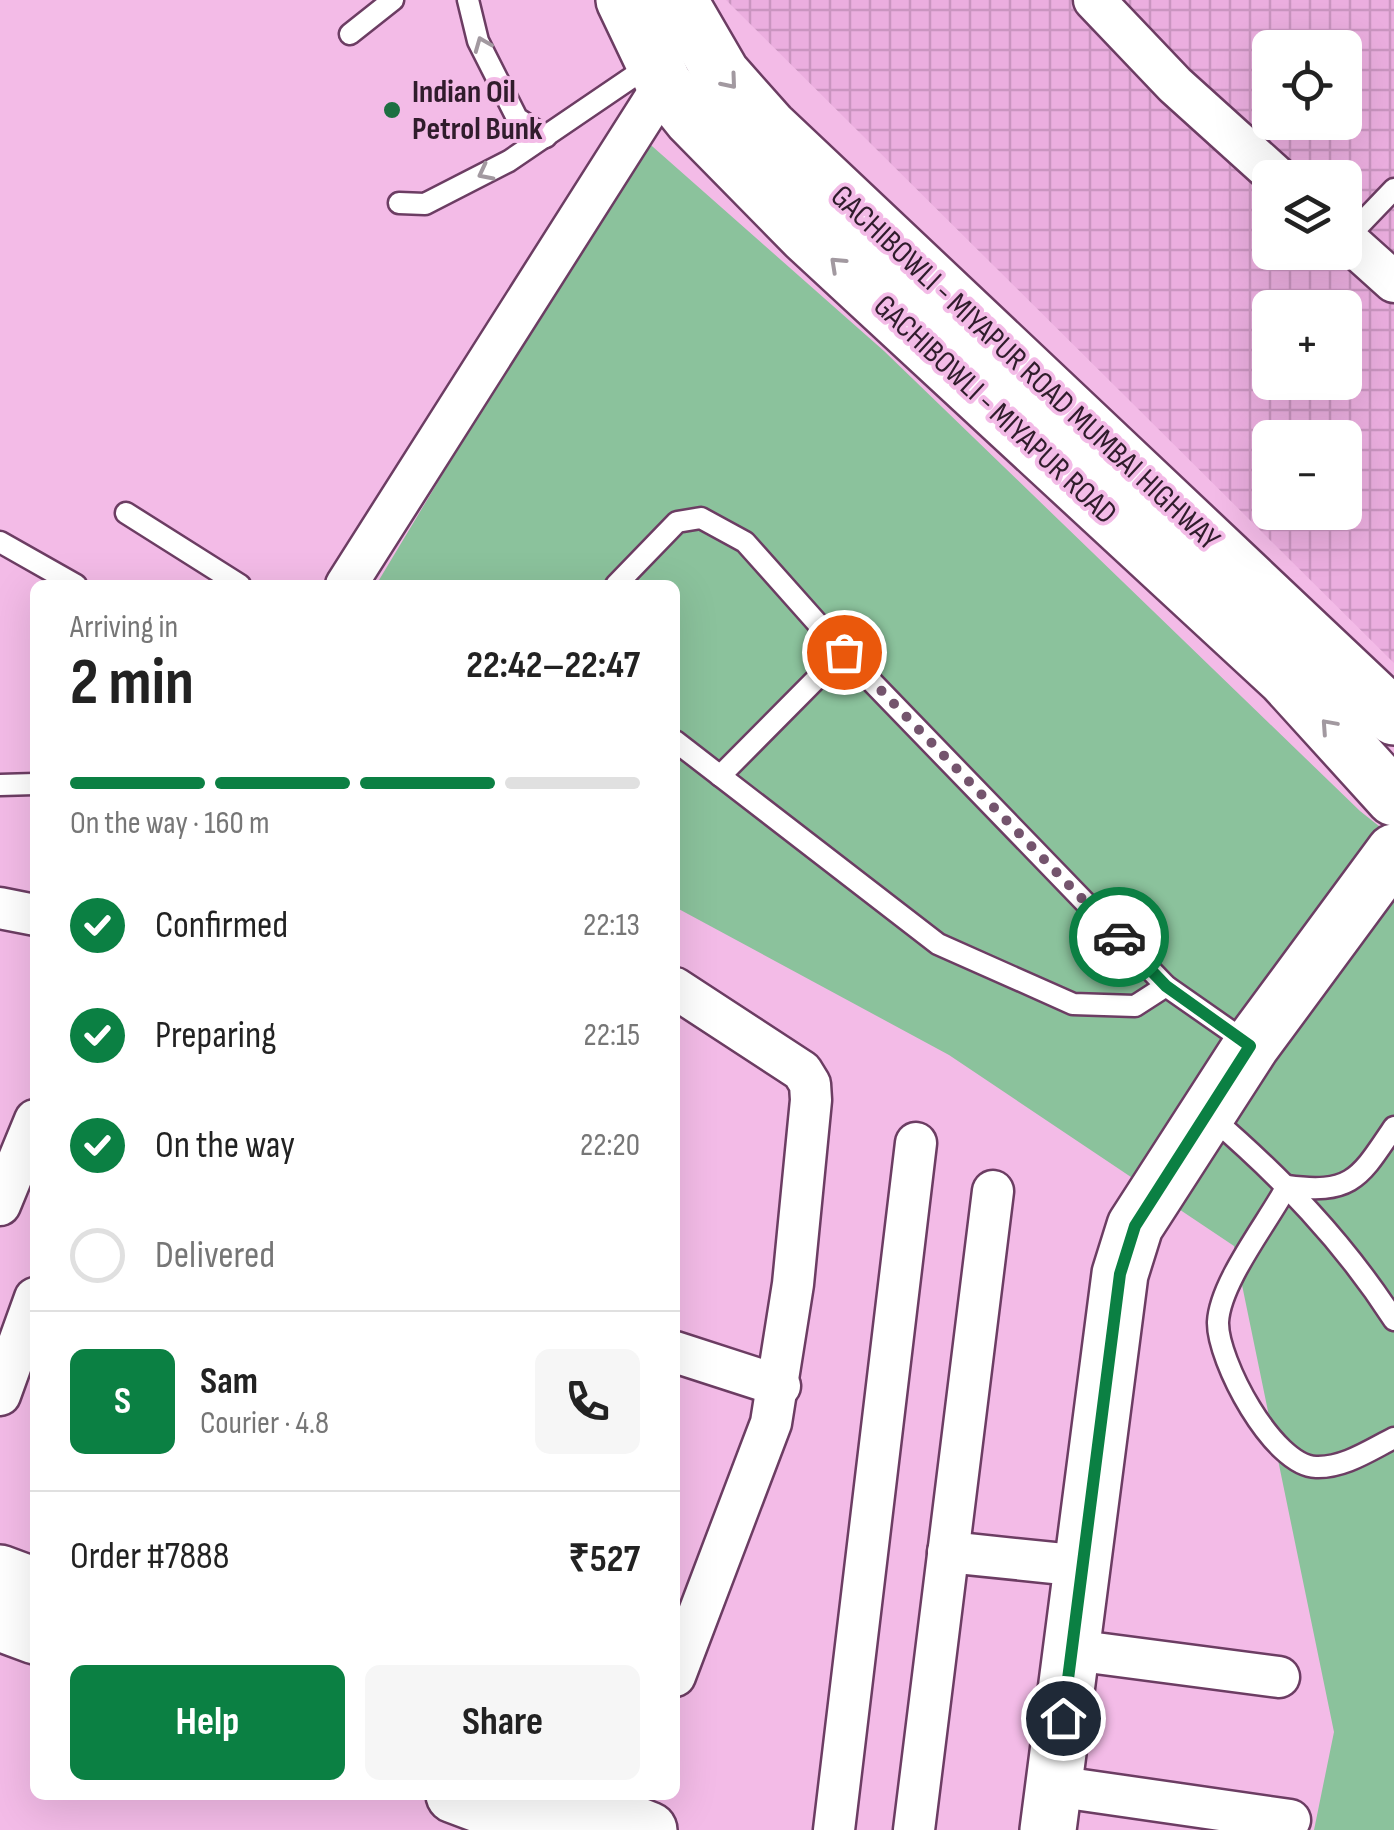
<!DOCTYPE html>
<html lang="en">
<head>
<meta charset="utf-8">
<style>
  :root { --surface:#fff; --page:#f6f6f6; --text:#222; --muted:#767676; --line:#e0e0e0; --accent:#0b8043 }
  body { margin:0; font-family:"Sofia Sans Condensed",sans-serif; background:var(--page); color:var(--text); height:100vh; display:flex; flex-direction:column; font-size:38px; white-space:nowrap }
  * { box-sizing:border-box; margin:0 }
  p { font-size:32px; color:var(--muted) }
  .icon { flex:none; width:55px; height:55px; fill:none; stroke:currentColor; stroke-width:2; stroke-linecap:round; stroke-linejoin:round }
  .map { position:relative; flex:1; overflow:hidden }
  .sheet { position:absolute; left:30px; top:580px; width:650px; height:1220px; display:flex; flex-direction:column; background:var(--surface); border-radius:15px; box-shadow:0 10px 40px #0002 }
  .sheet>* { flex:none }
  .controls { position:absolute; left:1252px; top:30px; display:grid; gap:20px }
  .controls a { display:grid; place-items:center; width:110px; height:110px; border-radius:15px; background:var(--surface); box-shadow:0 10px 40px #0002; font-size:50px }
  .pin { position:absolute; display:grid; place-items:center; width:85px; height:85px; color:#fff; margin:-42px; border:5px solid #fff; border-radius:50%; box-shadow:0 2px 10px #0007 }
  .courier { position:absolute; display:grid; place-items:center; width:100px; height:100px; margin:-50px; border:8px solid #0b8043; border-radius:50%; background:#fff; color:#222; box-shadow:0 2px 12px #0007 }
  .summary em { font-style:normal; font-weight:700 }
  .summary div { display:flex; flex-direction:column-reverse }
  .summary { display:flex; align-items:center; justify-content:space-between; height:170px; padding:0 40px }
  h1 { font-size:65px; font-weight:700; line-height:75px }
  .bar { display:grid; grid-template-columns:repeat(4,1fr); gap:15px 10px; align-content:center; height:120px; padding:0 40px }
  .bar i { height:12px; border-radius:8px; background:var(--line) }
  .bar .on { background:var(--accent) }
  .bar p { grid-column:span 4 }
  .line { display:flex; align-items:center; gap:25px; padding:0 40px; border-top:2px solid var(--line) }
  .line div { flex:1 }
  .round { display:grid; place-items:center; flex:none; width:105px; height:105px; border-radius:15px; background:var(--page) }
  ol { padding:0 40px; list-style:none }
  li { display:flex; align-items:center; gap:30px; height:110px }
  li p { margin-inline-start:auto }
  li .icon { padding:10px; border-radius:50%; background:var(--accent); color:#fff; stroke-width:4 }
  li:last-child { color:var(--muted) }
  li i { width:55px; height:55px; border:5px solid var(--line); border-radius:50% }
  .cta { display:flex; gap:20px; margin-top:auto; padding:20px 40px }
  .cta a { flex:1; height:115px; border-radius:15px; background:var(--accent); color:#fff; font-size:40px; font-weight:700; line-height:115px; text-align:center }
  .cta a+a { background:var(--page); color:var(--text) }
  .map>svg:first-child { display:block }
  .industrial { fill:url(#industrial-grid); fill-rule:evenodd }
  .garden { fill:#8bc29c }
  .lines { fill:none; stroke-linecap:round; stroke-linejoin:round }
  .lane-casing { stroke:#6c3d63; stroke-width:25 }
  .street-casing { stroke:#6c3d63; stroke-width:45 }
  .secondary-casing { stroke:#6c3d63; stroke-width:60 }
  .primary-casing { stroke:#6c3d63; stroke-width:60 }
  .lane { stroke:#fff; stroke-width:20 }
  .street { stroke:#fff; stroke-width:40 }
  .secondary { stroke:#fff; stroke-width:55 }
  .primary { stroke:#fff; stroke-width:55 }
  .oneway { stroke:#a299a0 }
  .done { stroke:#74546d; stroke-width:10; stroke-dasharray:0 18 }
  .route { stroke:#0b8043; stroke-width:12 }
  .poi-dot { fill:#1d6f41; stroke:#f3bbe7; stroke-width:4 }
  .labels { text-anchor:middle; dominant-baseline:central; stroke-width:8; stroke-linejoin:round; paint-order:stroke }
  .poi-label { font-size:32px; font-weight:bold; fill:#301c2c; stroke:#f3bbe7; text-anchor:start }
  .street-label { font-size:32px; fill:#301c2c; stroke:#f3bbe7 }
</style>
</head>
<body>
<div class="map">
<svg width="1394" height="1830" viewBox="0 0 1394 1830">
  <defs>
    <pattern id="industrial-grid" width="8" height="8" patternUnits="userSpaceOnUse" patternTransform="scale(2.5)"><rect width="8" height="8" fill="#ebaedf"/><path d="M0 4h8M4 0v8" fill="none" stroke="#ca95c0"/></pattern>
  </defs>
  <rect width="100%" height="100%" fill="#f3bbe7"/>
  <!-- industrial -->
  <path class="industrial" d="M726,0h668v663zM1270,48h75v74h-75zM1270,178h75v74h-75zM1270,308h75v74h-75zM1270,438h75v74h-75z"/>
  <!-- garden -->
  <path class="garden" d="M644,139l240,212 476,460 34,27v992h-80l20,-98 -100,-486 -285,-191 -274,-148v-322h-299z"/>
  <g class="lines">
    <defs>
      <g id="lane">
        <path d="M468,0l10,41 39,77 29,19"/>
        <path d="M350,34l43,-34"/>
        <path d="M399,203l26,1 84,-43 144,-98"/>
        <path d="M1346,239l48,-50"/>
        <path d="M126,513l114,72"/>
        <path d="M0,542l76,43"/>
        <path d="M616,585l61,-63 24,-4 44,24 98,110 323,334 83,58"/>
        <path d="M675,741l263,203 135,60 62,2 31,-20"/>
        <path d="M720,776l123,-124"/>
        <path d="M0,785l35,-1"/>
        <path d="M1210,1116c71,61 133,125 184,204"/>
        <path d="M1394,1127c-34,50 -41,68 -107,59 -19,36 -67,96 -69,136 -1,38 55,144 98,145 28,1 54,-17 78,-29"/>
      </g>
      <g id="street">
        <path d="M1094,0l81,85 103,93"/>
        <path d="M1345,238l49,44"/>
        <path d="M346,585l318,-501"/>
        <path d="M0,908l35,7"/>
        <path d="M675,988l127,83 8,13 1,16 -18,184 -22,139 -96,253"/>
        <path d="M0,1205l35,-85"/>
        <path d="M675,1352l105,34"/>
        <path d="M0,1395l35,-97"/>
        <path d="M948,1552l135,14"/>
        <path d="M1073,1650l206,27"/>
        <path d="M1054,1786l236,34"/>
        <path d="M834,1830l82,-687"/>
        <path d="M914,1830l79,-639"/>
      </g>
      <g id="secondary">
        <path d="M0,1573l35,13"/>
        <path d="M0,1623l35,13"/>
        <path d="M454,1795l94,35"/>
        <path d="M562,1795l87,35"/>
        <path d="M1048,1830l72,-556 15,-48 116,-180 143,-194"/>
      </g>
      <g id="primary">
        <path d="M624,0l40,84 28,35 114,116 479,443 109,120"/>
        <path d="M679,0l43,74 47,53 625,590"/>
      </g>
    </defs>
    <!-- lane casing -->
    <use href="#lane" class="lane-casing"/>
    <!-- street casing -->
    <use href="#street" class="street-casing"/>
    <!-- secondary casing -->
    <use href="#secondary" class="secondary-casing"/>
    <!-- primary casing -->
    <use href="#primary" class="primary-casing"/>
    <!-- lane -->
    <use href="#lane" class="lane"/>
    <!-- street -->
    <use href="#street" class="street"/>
    <!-- secondary -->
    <use href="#secondary" class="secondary"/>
    <!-- primary -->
    <use href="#primary" class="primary"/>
  </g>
  <!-- one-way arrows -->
  <defs><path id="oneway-chevron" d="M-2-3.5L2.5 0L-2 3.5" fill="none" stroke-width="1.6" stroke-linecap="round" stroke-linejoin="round" transform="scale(2.5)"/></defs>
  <g class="oneway">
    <use href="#oneway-chevron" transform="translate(482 44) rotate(-112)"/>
    <use href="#oneway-chevron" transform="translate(730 82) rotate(50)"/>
    <use href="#oneway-chevron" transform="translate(485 173) rotate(153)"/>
    <use href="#oneway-chevron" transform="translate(837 264) rotate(-137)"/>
    <use href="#oneway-chevron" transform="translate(1328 726) rotate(-132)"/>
  </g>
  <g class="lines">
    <!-- done -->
    <path class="done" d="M844,652l275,285"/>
    <!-- route -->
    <path class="route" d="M1063,1718l57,-444 15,-48 115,-180 -84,-60 -47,-49"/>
  </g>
  <!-- markers -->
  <circle class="poi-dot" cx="392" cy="110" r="10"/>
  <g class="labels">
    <!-- poi labels -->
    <g class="poi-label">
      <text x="412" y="92">Indian Oil<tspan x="412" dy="37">Petrol Bunk</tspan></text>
    </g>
    <!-- street labels -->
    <g class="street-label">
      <text transform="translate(1025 368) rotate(43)">GACHIBOWLI - MIYAPUR ROAD MUMBAI HIGHWAY</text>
      <text transform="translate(995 410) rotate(43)">GACHIBOWLI - MIYAPUR ROAD</text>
    </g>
  </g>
</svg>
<div class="controls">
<a><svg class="icon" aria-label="locate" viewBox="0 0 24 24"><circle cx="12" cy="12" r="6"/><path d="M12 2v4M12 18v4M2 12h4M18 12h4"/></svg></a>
<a><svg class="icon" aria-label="layers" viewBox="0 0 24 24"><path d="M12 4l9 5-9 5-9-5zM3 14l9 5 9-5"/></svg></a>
<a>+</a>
<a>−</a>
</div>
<div class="pin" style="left:844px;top:652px;background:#ea580c"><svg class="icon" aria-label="bag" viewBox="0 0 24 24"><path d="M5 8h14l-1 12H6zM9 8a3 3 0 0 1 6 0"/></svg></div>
<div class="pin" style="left:1063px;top:1718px;background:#1f2937"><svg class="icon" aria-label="home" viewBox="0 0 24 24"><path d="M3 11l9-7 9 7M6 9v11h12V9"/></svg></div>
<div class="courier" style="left:1119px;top:937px"><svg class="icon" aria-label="car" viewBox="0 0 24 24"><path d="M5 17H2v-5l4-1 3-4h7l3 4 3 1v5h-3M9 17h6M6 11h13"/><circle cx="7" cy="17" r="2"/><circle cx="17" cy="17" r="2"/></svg></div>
<section class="sheet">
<div class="summary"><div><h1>2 min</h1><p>Arriving in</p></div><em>22:42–22:47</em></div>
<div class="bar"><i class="on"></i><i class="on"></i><i class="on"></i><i></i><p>On the way · 160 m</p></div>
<ol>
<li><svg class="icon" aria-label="check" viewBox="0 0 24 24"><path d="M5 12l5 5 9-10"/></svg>Confirmed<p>22:13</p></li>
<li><svg class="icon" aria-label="check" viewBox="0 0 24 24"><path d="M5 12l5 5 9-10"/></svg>Preparing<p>22:15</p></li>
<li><svg class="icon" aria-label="check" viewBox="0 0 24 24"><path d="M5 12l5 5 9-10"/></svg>On the way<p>22:20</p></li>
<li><i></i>Delivered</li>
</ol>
<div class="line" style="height:180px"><b class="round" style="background:var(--accent);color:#fff">S</b><div><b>Sam</b><p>Courier · 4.8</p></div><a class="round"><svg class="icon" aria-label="phone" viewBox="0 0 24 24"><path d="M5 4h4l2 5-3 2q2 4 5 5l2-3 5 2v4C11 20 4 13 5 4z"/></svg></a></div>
<div class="line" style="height:130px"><div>Order #7888</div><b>₹527</b></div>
<div class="cta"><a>Help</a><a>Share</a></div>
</section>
</div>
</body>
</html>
